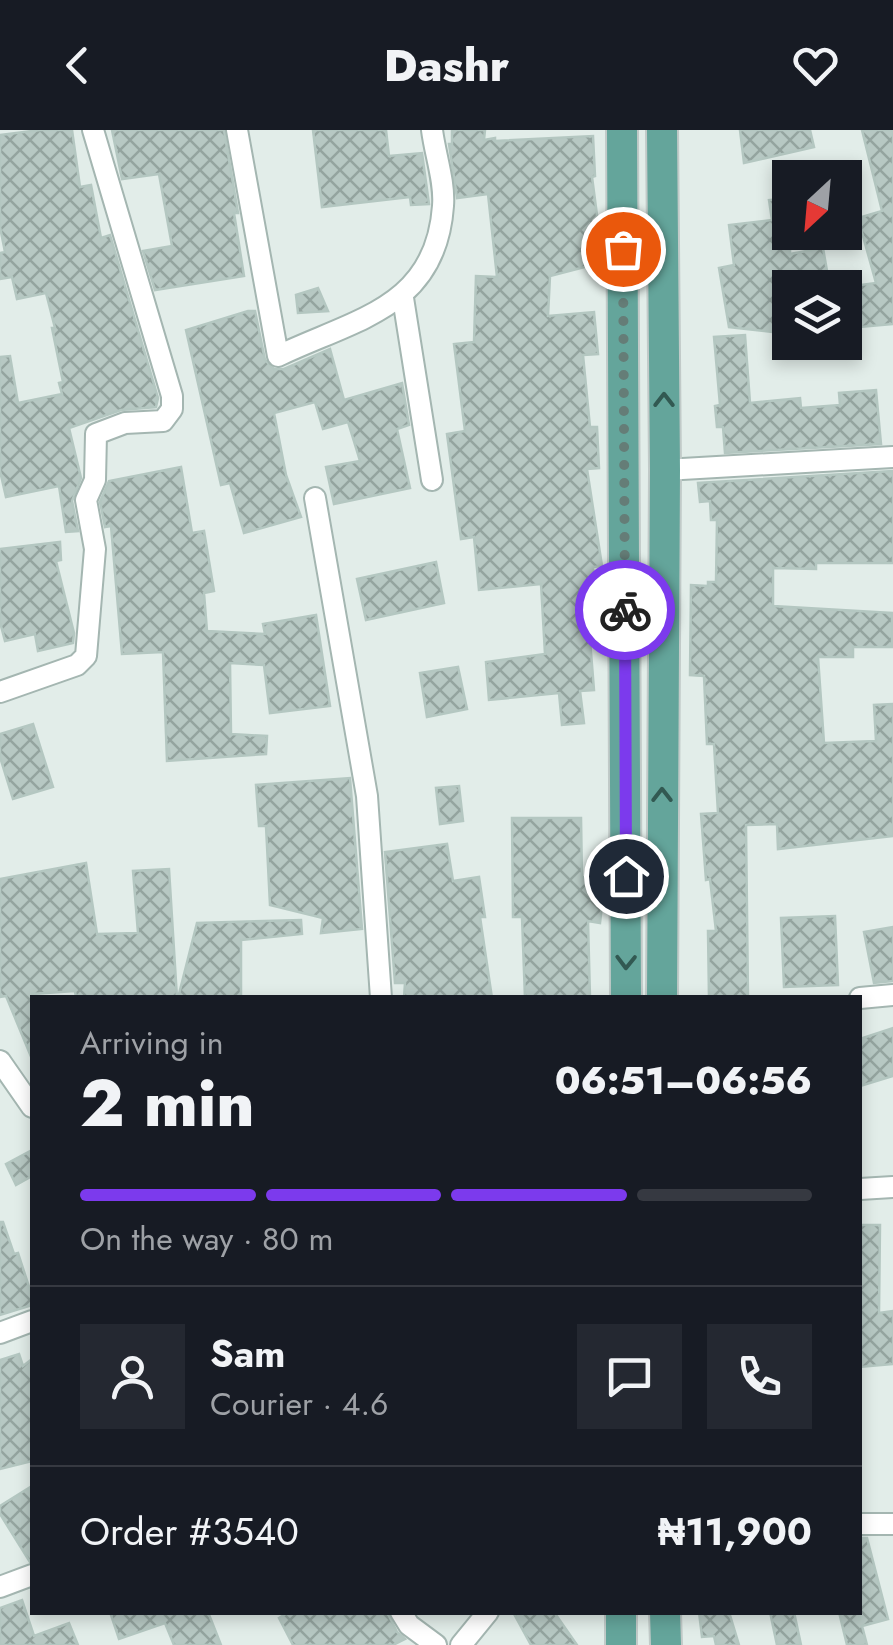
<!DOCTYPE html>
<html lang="en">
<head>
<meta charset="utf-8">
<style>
  :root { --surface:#171b24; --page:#242831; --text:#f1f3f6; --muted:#9ea1a6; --line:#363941; --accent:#7c3aed }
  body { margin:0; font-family:Jost,sans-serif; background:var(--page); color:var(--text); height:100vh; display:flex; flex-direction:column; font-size:38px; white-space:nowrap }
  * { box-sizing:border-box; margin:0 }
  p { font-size:32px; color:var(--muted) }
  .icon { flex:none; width:55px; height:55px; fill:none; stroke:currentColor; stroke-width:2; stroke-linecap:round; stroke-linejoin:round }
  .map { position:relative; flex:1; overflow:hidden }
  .sheet { position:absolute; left:30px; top:865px; width:832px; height:620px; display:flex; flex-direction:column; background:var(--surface); border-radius:0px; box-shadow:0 5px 15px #0003 }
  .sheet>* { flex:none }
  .needle { width:65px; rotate:206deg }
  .controls { position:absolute; left:772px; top:30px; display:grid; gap:20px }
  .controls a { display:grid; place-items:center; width:90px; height:90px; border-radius:0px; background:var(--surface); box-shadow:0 5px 15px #0003; font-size:50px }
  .pin { position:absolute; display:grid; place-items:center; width:85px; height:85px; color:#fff; margin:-42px; border:5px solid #fff; border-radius:50%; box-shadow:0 2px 10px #0007 }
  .courier { position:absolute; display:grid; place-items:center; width:100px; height:100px; margin:-50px; border:8px solid #7c3aed; border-radius:50%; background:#fff; color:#222; box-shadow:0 2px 12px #0007 }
  .overview em { font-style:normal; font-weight:800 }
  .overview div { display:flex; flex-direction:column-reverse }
  .overview { display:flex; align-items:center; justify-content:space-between; height:170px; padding:0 50px }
  h1 { font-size:65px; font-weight:800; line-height:75px }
  .bar { display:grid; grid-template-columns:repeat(4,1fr); gap:15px 10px; align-content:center; height:120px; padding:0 50px }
  .bar i { height:12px; border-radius:8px; background:var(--line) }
  .bar .selected { background:var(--accent) }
  .bar p { grid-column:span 4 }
  .line { display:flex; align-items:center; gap:25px; padding:0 50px; border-top:2px solid var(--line) }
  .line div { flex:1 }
  .round { display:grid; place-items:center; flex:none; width:105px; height:105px; border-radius:0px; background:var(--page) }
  header { display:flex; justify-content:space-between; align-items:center; height:130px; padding:0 50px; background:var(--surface); font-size:45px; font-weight:800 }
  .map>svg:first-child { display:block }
  .building { fill:url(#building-cross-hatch); stroke:#b4c7c1; stroke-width:2.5 }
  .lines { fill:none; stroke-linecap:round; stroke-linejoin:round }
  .street-casing { stroke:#a4b6b1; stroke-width:24 }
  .primary-casing { stroke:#c1cac8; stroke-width:34 }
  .street { stroke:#fff; stroke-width:20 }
  .primary { stroke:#64a59b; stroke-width:30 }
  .oneway { stroke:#325952 }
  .done { stroke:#657d77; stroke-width:10; stroke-dasharray:0 18 }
  .route { stroke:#7c3aed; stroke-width:12 }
</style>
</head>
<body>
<header><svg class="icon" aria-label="back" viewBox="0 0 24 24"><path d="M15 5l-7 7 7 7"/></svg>Dashr<svg class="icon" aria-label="heart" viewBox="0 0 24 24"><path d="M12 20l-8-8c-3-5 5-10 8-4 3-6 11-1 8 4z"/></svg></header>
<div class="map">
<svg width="893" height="1515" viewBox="0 0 893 1515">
  <defs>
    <pattern id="building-cross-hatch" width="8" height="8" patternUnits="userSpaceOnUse" patternTransform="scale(2.5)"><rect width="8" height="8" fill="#b7c8c3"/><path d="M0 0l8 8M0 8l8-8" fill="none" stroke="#94a49f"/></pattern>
  </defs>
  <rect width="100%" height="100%" fill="#e2ede9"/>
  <!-- building -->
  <g class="building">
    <path d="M40,0h32l8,57 11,-2 10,53 9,-3 48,163 -2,9 -35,3 -52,18 12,50 -9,23 6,30 -12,1 -7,-46 -53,11 -6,-26v-114l10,-1 8,47 44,-9 -3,-11 4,-1 -11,-54h3l-9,-35 -29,6 -5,-22 -12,2v-26l5,-1 -5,-25v-92z"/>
    <path d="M112,0h112l14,83h-4l10,63 -89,14 -12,-39 29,-5 -13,-72 -37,5z"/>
    <path d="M313,0h73l3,26 33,-3 7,51 -18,1 -1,-8 -88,10z"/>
    <path d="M452,0h33l-1,10 11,-2v3l98,-5 2,40 -3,1 8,61 -15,2 7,25 -42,11 -2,40 46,-4 4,42 -15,1 7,72h7l2,41 -12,1 15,97 -9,1 3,60h-7l5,63 -14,1 4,32 -22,2 -3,-32 -70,7 -3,-38 59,-8 -4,-70 -62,6 -5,-53 -13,2 -14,-105 18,-3 -11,-87 20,-2 2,-66 21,1 -9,-83 -31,4 -8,-54h3z"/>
    <path d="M740,0h70l4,17 -70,16z"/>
    <path d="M862,0h31v194l-44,4 -4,-41 31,-4 -18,-65 24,-7z"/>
    <path d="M790,68v56l33,-6 7,40h-40v46l-61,-7 -10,-59 15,-3 -5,-40 43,-5 -3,-20z"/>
    <path d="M318,158l10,23 -30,2 -2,-18z"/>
    <path d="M248,181h7l10,49 9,9h10l46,-20 14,51 58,-17 7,42 -12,4 13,59 -76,16 -8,-37 34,-6 -12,-39 -25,7 -8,-27 -41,11 12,62 15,42 -57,16 -14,-50 -9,2 -35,-155z"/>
    <path d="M745,205l5,68 50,-5 1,10 39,-3 -1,-12 37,-3 5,54 -156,9 -2,-26h-6l-2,-21 5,-1 -6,-68z"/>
    <path d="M181,337l11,66 12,-2 10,60 -10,2 3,38 58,3 -2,-10 53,-9 14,91 -60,7 -6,-48 -34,-2 1,71 36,2 -1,18 -99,7 -4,-109 -41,2 -11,-128 -6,1 -5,-25 9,-21z"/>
    <path d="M893,341v92h-77v6l-43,-1v38l119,7v34h-39v10h-35l6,86 52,-2 -2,-36 19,-1v132l-115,13 -1,-25 -31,1 2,173h-39l-1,-67h8l-6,-52 -4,1 -5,-66 17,-1 -4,-69h-7l-3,-68 -14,-1 1,-90 17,1v-4h8l1,-62h-6l-1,-19 -10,1 -2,-19z"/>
    <path d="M60,412l1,18 -5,1 18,72 -1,10 -35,8 -3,-17 -30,7 -5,-19v-73z"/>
    <path d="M436,432l8,41 -78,17 -9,-41z"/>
    <path d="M458,537l9,42 -40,8 -7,-44z"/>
    <path d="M33,594l20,63 -40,12 -13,-42v-23z"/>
    <path d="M350,648l12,151 -41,4 2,-15 -53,-13 -4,-79h-7l-3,-41z"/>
    <path d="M459,656l4,35 -23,3 -4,-36z"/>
    <path d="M512,688h69l1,59 23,2 -5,44 -12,-2 2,77h-65l-3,-81h-9z"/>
    <path d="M447,714l6,37 26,-4 6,40h-5l12,81h-88l1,-15h-10l-10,-131z"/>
    <path d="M86,733l11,71 41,-1 -5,-62 36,-2 8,129h-101l-1,-7 -43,3v65l-26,-63 -6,1v-118z"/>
    <path d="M835,786l3,69 -54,2 -3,-69z"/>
    <path d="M301,790l1,14 -61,6v58h-63l19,-75z"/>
    <path d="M893,797v54l-19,2 -10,-51z"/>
    <path d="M893,898v48l-33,10v-47z"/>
    <path d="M32,1020v26l-16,9 -10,-21z"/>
    <path d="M0,1092h3l11,32 4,-1 14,43v9l-32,10z"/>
    <path d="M860,1095h20l-1,88 14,-2v53l-33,3z"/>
    <path d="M19,1224l4,12 9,-7v102l-32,8v-109z"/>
    <path d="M32,1356v75l-2,1 -30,-48v-8z"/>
    <path d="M860,1408h7l21,81 -26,7 5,19h-20l-8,-33h19l2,8z"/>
    <path d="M22,1470l12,36 35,-13 9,22h-78v-37z"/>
    <path d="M110,1482h98l13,33h-47l-9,-22 -46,16z"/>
    <path d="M289,1482h98l10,20 8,7 -12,6h-100l-14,-27z"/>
    <path d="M513,1482h41l23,33h-46z"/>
    <path d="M699,1482h30l10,33h-23l-2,-9 -12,1z"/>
    <path d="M770,1482h24l7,33h-24z"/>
  </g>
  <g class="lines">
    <defs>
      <g id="street">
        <path d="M237,0l41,226c77,-37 158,-48 165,-150 2,-24 -8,-52 -11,-76"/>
        <path d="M403,168l29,182"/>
        <path d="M665,340l228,-13"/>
        <path d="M315,368l52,298 14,202"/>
        <path d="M0,562l77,-27 9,-9 9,-107 -9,-49 9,-20 1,-46 29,-11 38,-2 9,-12v-13l-79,-266"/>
        <path d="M860,868l33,-3"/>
        <path d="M0,931l32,46"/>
        <path d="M860,1059l33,-2"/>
        <path d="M0,1203l32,-12"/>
        <path d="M860,1394h33"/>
        <path d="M0,1457l32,-12"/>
        <path d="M401,1482l8,13 27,20"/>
        <path d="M461,1515l27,-33"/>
      </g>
      <g id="primary">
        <path d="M622,0l4,868"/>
        <path d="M662,868l3,-528 -3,-340"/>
        <path d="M621,1482v33"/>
        <path d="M665,1482l1,33"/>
      </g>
    </defs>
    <!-- street casing -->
    <use href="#street" class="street-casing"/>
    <!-- primary casing -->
    <use href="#primary" class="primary-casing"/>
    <!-- street -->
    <use href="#street" class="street"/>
    <!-- primary -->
    <use href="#primary" class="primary"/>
  </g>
  <!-- one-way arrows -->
  <defs><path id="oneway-chevron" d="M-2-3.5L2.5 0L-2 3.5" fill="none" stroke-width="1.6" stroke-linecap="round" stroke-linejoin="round" transform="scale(2.5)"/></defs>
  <g class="oneway">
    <use href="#oneway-chevron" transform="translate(664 270) rotate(-90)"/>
    <use href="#oneway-chevron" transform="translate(662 665) rotate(-90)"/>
    <use href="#oneway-chevron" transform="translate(626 832) rotate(91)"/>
  </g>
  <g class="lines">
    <!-- done -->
    <path class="done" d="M623,119l2,361"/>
    <!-- route -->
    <path class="route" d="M625,480l1,266"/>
  </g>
</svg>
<div class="controls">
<a><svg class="needle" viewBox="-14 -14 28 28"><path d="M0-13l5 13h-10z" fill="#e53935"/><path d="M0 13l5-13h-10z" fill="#9ea1a6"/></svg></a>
<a><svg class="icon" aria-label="layers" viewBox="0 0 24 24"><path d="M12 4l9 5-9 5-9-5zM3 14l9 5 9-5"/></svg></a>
</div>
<div class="pin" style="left:623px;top:119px;background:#ea580c"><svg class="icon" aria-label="bag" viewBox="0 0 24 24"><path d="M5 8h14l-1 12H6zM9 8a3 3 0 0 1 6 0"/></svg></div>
<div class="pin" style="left:626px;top:746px;background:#1f2937"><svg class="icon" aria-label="home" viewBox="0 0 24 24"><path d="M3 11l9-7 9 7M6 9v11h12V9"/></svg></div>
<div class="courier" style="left:625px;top:480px"><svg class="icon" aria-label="bike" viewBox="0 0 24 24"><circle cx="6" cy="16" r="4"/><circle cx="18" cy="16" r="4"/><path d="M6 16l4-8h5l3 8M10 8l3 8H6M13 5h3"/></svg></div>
<section class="sheet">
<div class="overview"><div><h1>2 min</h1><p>Arriving in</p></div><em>06:51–06:56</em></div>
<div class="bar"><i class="selected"></i><i class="selected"></i><i class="selected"></i><i></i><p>On the way · 80 m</p></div>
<div class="line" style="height:180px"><a class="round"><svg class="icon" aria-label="person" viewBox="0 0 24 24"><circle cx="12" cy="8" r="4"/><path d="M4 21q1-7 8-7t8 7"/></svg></a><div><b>Sam</b><p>Courier · 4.6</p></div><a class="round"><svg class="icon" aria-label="chat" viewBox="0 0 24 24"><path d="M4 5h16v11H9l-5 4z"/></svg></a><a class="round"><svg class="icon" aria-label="phone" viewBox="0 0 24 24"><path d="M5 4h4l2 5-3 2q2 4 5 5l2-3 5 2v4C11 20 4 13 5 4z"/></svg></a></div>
<div class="line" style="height:130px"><div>Order #3540</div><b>₦11,900</b></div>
</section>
</div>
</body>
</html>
